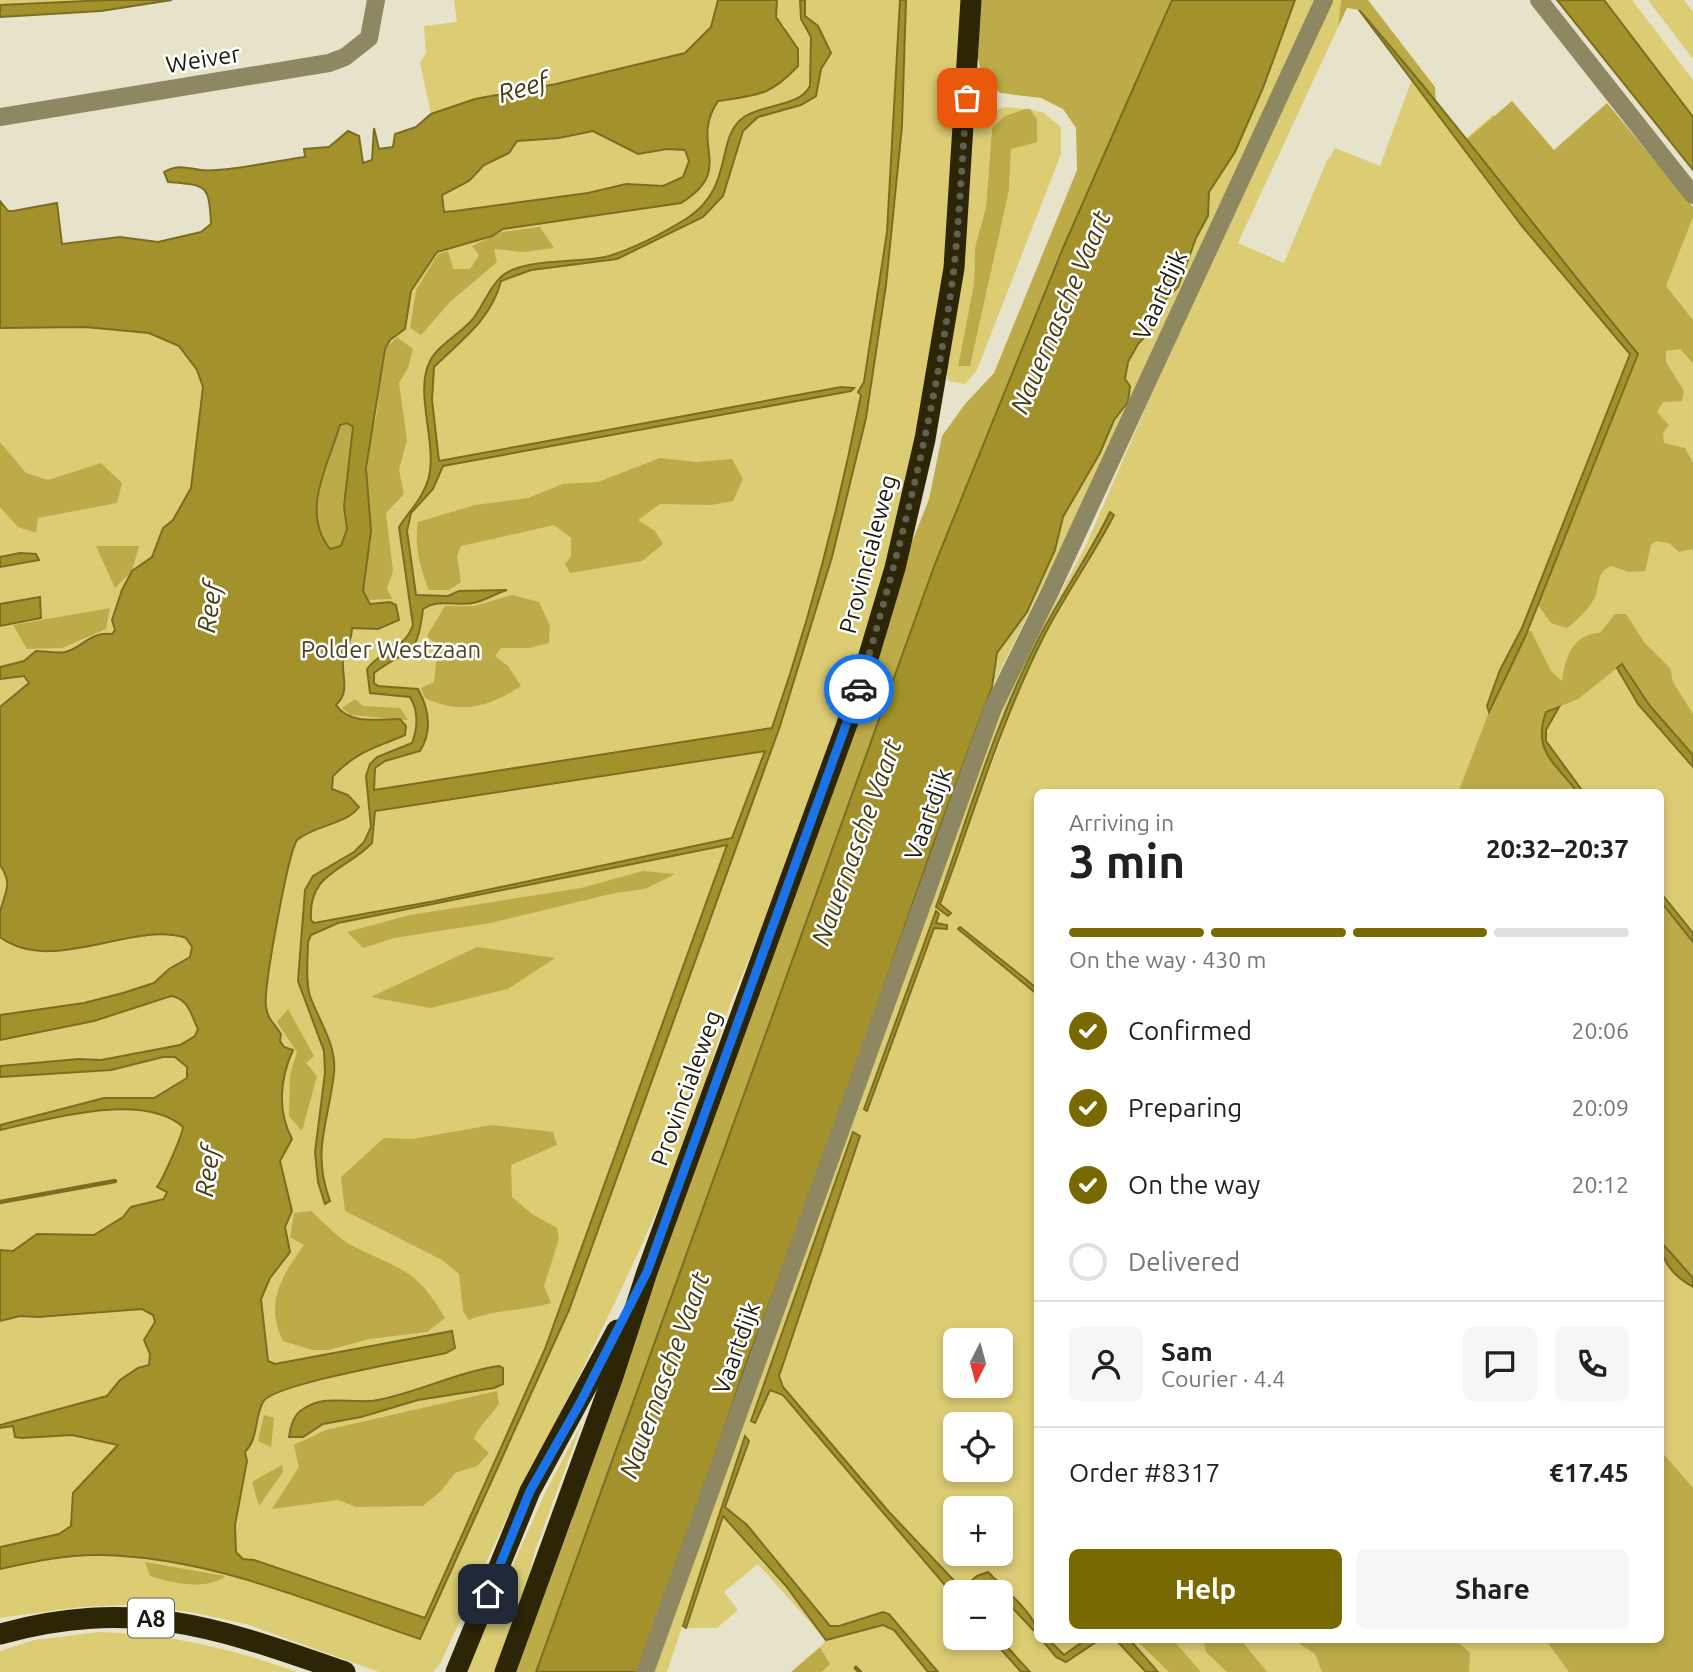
<!DOCTYPE html>
<html lang="en">
<head>
<meta charset="utf-8">
<style>
  :root { --surface:#fff; --page:#f6f6f6; --text:#202124; --muted:#757577; --line:#e0e0e0; --accent:#786900 }
  body { margin:0; font-family:Ubuntu,sans-serif; background:var(--page); color:var(--text); height:100vh; display:flex; flex-direction:column; font-size:26px; white-space:nowrap }
  * { box-sizing:border-box; margin:0 }
  p { font-size:23px; color:var(--muted) }
  .icon { flex:none; width:38px; height:38px; fill:none; stroke:currentColor; stroke-width:2; stroke-linecap:round; stroke-linejoin:round }
  .map { position:relative; flex:1; overflow:hidden }
  .panel { position:absolute; left:1034px; top:789px; width:630px; height:854px; display:flex; flex-direction:column; background:var(--surface); border-radius:10px; box-shadow:0 4px 10px #0003 }
  .panel>* { flex:none }
  .needle { width:46px; rotate:186deg }
  .controls { position:absolute; left:943px; top:1328px; display:grid; gap:14px }
  .controls a { display:grid; place-items:center; width:70px; height:70px; border-radius:10px; background:var(--surface); box-shadow:0 4px 10px #0003; font-size:35px }
  .pin { position:absolute; display:grid; place-items:center; width:60px; height:60px; color:#fff; margin:-30px; border-radius:14px; box-shadow:0 4px 10px #0006 }
  .courier { position:absolute; display:grid; place-items:center; width:70px; height:70px; margin:-35px; border:5px solid #1a73e8; border-radius:50%; background:#fff; color:#222; box-shadow:0 2px 9px #0007 }
  .head em { font-style:normal; font-weight:700 }
  .head div { display:flex; flex-direction:column-reverse }
  .head { display:flex; align-items:center; justify-content:space-between; height:119px; padding:0 35px }
  h1 { font-size:46px; font-weight:700; line-height:52px }
  .bar { display:grid; grid-template-columns:repeat(4,1fr); gap:10px 7px; align-content:center; height:84px; padding:0 35px }
  .bar i { height:9px; border-radius:5px; background:var(--line) }
  .bar .selected { background:var(--accent) }
  .bar p { grid-column:span 4 }
  .line { display:flex; align-items:center; gap:18px; padding:0 35px; border-top:2px solid var(--line) }
  .line div { flex:1 }
  .round { display:grid; place-items:center; flex:none; width:74px; height:74px; border-radius:10px; background:var(--page) }
  ol { padding:0 35px; list-style:none }
  li { display:flex; align-items:center; gap:21px; height:77px }
  li p { margin-inline-start:auto }
  li .icon { padding:7px; border-radius:50%; background:var(--accent); color:#fff; stroke-width:4 }
  li:last-child { color:var(--muted) }
  li i { width:38px; height:38px; border:4px solid var(--line); border-radius:50% }
  .cta { display:flex; gap:14px; margin-top:auto; padding:14px 35px }
  .cta a { flex:1; height:80px; border-radius:10px; background:var(--accent); color:#fff; font-size:28px; font-weight:700; line-height:80px; text-align:center }
  .cta a+a { background:var(--page); color:var(--text) }
  .map>svg:first-child { display:block }
  .green { fill:#dccc74; fill-rule:evenodd }
  .forest { fill:#bcab48 }
  .water { fill:#a3922b; stroke:#7a6e23; stroke-width:2; fill-rule:evenodd }
  .lines { fill:none; stroke-linecap:round; stroke-linejoin:round }
  .stream { stroke:#7a6e23; stroke-width:4.5 }
  .minor { stroke:#8e8862; stroke-width:18 }
  .highway { stroke:#2c2606; stroke-width:21 }
  .done { stroke:#626052; stroke-width:7; stroke-dasharray:0 12.6 }
  .route { stroke:#1a73e8; stroke-width:9 }
  .labels { text-anchor:middle; dominant-baseline:central; stroke-width:5; stroke-linejoin:round; paint-order:stroke }
  .shield { fill:#fff; stroke:#5f5f58; stroke-width:2 }
  .shield-label { font-size:23px; font-weight:bold; fill:#1b1a11 }
  .street-label { font-size:24px; fill:#1b1a11; stroke:#fff }
  .park-label { font-size:24px; fill:#4e471e; stroke:#fff }
  .water-label { font-size:26px; font-style:italic; fill:#443c12; stroke:#fff }
</style>
</head>
<body>
<div class="map">
<svg width="1693" height="1672" viewBox="0 0 1693 1672">
  <rect width="100%" height="100%" fill="#e7e3cb"/>
  <!-- green -->
  <g class="green">
    <path d="M0,0h108l-108,5z"/>
    <path d="M454,0h264l-7,27 -26,26 -129,31 -58,9 -67,21 -11,-51 6,-10 -2,-27 33,-4z"/>
    <path d="M777,0h23l1,19 10,18v35l10,-3 10,-16c-4,-7 -7,-19 -13,-25 -10,-12 -16,-8 -13,-28h95l-1,53 6,-2 1,-51h55c-3,65 -4,130 -9,195 -7,79 -19,158 -35,236 -37,187 -101,372 -176,547 -25,57 -36,118 -60,176 -46,112 -100,220 -156,327 -31,60 -57,124 -86,185l-6,6h-54l-133,-48 -56,-12 -62,-7 -48,2 -80,11v-1297l482,-154 34,-26 77,-10 9,3 105,-17 11,-16 21,-3 47,-70 -10,-11zM899,161l-13,124 -20,133 -34,139 -20,65 62,-267zM658,1059l-89,250 43,-131z"/>
    <path d="M1295,0h21l-175,388 -149,299 4,-34 31,-41 28,-62 8,-33 37,-64 14,-34 7,-8 7,-49 10,-18 16,-17 6,-22 18,-18 18,-49 12,-22 1,-24 26,-40 28,-64z"/>
    <path d="M1332,0h9l-3,27 -100,216 46,20 44,-105h2l5,-10 45,18 34,-92 50,66 29,-25 58,39 142,62v1456h-757l-44,-53 -56,17 -111,-129 24,-66 -4,-4 -78,235h-16l346,-959 90,-170 176,-406zM1110,513l4,2 -71,122 -23,50 -80,217 -4,3 62,-177 19,-45 22,-48 50,-81zM1038,793h623v847h-623zM939,914l-4,13 -68,184 -3,-2 58,-162zM853,1133l-81,247 -21,41zM956,1340h45v46h-45zM956,1424h45v46h-45zM956,1508h45v46h-45zM956,1592h45v46h-45z"/>
    <path d="M1604,0h28l61,80v37z"/>
    <path d="M1648,0h36l9,12v47z"/>
    <path d="M1006,107l19,2 -33,19 -6,79 -11,41 -1,36 -16,82 9,-1 42,-175 2,-41 26,-30 -7,-10 14,4 17,14v27l-84,216 -12,14 -16,-3 -3,-8 22,-170 6,-73 15,-18z"/>
    <path d="M582,1423l-47,128 -18,73 -18,48h-34l81,-181z"/>
    <path d="M723,1516l13,11 86,104 4,9 57,-15 11,5 34,42h-106l8,-8 -10,-17 6,-7 -68,-76 -34,28 14,18 -21,18h-31z"/>
    <path d="M99,1632c72,2 130,16 198,40h-297v-21l34,-11z"/>
  </g>
  <!-- forest -->
  <g class="forest">
    <path d="M979,0h193l-109,248 -128,316 -399,1108h-22l57,-149 15,-53 286,-789 38,-134 19,-48 13,-63 23,-32 29,-31 83,-203 -1,-42 -13,-19 -22,-11 -40,-5 -13,-7 -7,-13 -3,-15z"/>
    <path d="M1341,0h27l67,87 1,16 -77,-93 -12,-2 -9,19z"/>
    <path d="M1512,101l42,49 53,-47 86,104v10l-27,69 27,34v43l-13,-14 -14,2v11l18,29 -2,10 -19,1 -6,10 12,13 -6,8 1,10 21,5 8,15v86l-14,3 -10,-9 -13,-2 -5,4 -6,26 -16,1 -18,-6c-14,6 -11,16 -15,28 -3,11 -19,27 -29,34l-16,-5 -13,-18 100,-251 -173,-213z"/>
    <path d="M1025,109h5l7,10v23l-26,7 -2,41 -39,176h-12l16,-82 1,-36 11,-41 6,-79 13,-12z"/>
    <path d="M540,227l14,21 -30,4 -30,-3 3,13 -47,40 -29,33 -11,-7 6,-38 22,-36 10,-3 5,18h17l9,-14 -7,-9 30,-14z"/>
    <path d="M397,337l16,12 -5,19 -9,15 8,57 -8,30 5,24 -18,19 7,58 -6,17 5,11 -26,1 -3,-9 5,-145 8,-28 9,-69z"/>
    <path d="M347,423l6,4 -9,79 3,23 -6,17 -12,3c-28,-40 -1,-83 11,-124z"/>
    <path d="M0,442l26,31 22,7 53,-17 21,20 -5,20 -79,15 -2,15 -18,-6 -18,-20z"/>
    <path d="M660,458l36,4 36,-3 11,20 -10,22 -22,4 -51,-1 -22,16 17,11 8,13 -21,17 -72,12 -5,-9 6,-7v-19l-17,-13 -93,21 -4,10 4,26 -12,8h-20c-9,-23 -15,-43 -11,-68l57,-17 53,-7 35,-14 35,-2z"/>
    <path d="M96,546h43l-7,25 -17,17z"/>
    <path d="M512,595l27,7 11,24 -1,17 -19,5h-29l-6,8 13,10 13,20c-32,21 -60,29 -96,12l-4,-10 13,-6 4,-36 -11,-10 18,-30h30z"/>
    <path d="M110,608l-4,21 -44,19 -35,1 -14,-24z"/>
    <path d="M1615,614h11l18,28 26,26 3,14 20,32v41l-43,-49 -28,-42 -44,35 -32,13c-15,40 9,50 32,81h-120l31,-81 38,-81h4l20,40 11,10c3,-23 11,-48 38,-48z"/>
    <path d="M355,699l8,7 37,2 8,12 -58,-5 -8,-7z"/>
    <path d="M643,871l32,3 -30,15 -30,4 -125,30 -96,15 -31,10 -16,-16 63,-17 171,-27z"/>
    <path d="M1661,902l32,40v336l-32,-36z"/>
    <path d="M477,947l78,11 -47,31 -78,19 -59,-11z"/>
    <path d="M288,1009l26,47 -8,7 11,13 -15,55 -13,-15 1,-41 7,-23 -20,-30z"/>
    <path d="M492,1125l61,7 4,13 -46,20 1,32 20,17 25,14 2,11 -15,47 7,17c-28,8 -55,6 -82,17l-6,-9 -4,-37 -17,-14 -97,-49 -4,-34 43,-39 28,1z"/>
    <path d="M311,1211c13,11 27,28 42,35 49,25 62,21 92,72l-18,14 -58,7 -40,11h-17l-29,-9c-19,-38 -1,-65 21,-96l-14,-8 4,-24z"/>
    <path d="M497,1391l2,12c-7,13 -21,22 -25,36l15,14 -12,13 -22,7 -14,18 -18,15 -67,1 -18,-7 -66,9 27,-42 -5,-22 32,-15z"/>
    <path d="M264,1415l10,3 -3,29 -13,-6z"/>
    <path d="M1661,1451l32,37v184h-124l-23,-32h115z"/>
    <path d="M282,1465l1,7 -24,34 -7,-24z"/>
    <path d="M145,1562l80,14c-19,15 -53,7 -75,0z"/>
    <path d="M1136,1640h37l28,32h-32z"/>
    <path d="M1203,1640h38l26,32h-40l-21,-20z"/>
    <path d="M1294,1640h162l14,13 -1,19h-147l-7,-18z"/>
    <path d="M820,1647l10,17 -8,8h-31z"/>
  </g>
  <!-- water -->
  <g class="water">
    <path d="M108,0h64l-71,11 -101,6v-12z"/>
    <path d="M718,0h59l-1,17 22,32v17c-28,30 -40,29 -80,35 -30,45 19,67 -37,102l-178,26 -11,7 -55,16 -26,39 -6,38 -15,11 -5,9 -19,119 5,63 -8,60 7,13 20,-2 6,3 3,15 -21,9 -26,-1c0,13 -7,22 -9,34 -1,16 7,30 -7,43 13,20 43,14 64,14l6,7 -1,9c-32,14 -46,15 -72,41l-1,13 16,6 11,12c-13,18 -45,18 -62,33 -9,14 -34,149 -31,167 2,13 8,16 15,27l-1,7 4,6 9,3c-13,28 -16,61 -1,89l-12,22 12,50 -7,16 5,25 -20,26 -9,21 7,62 7,3 177,-33 3,17 -9,5c-27,6 -175,31 -183,49 -9,17 -4,35 -18,50l2,9 -12,64 1,27 7,7 11,1 171,58 120,-269 182,-504 -389,78 -27,12 -3,7c0,17 -3,38 2,54 9,25 27,49 24,77 -5,48 -23,78 -4,128l-5,3 -7,-22 -3,-30 10,-79 -1,-22 -26,-70 7,-91 8,-14 41,-24 10,-10 7,-15 -5,-51 4,-12 7,-7 35,-14c6,-16 7,-31 -2,-46l-40,-4 -3,-24c13,-19 37,-18 46,-44l-14,-98c11,-17 25,-30 30,-50 8,-35 -15,-85 1,-116 8,-16 30,-27 42,-41 11,-13 16,-31 29,-43 21,-20 79,-13 108,-21 26,-8 54,-23 77,-37 50,-32 28,-81 58,-102 18,-13 56,-10 66,-31l1,-49 -10,-18 -1,-19h5v16l13,10 13,27 -10,16 -5,27 -15,9 -43,12 -15,14 -20,65 -20,21 -86,42 -86,11 -30,11c-10,39 -40,59 -67,86l-2,33 7,61 402,-74 13,1 -3,3 -408,75 -10,23 -22,24 -4,18 9,64 32,1 11,-5 48,-1c-11,3 -19,9 -30,12 -19,6 -37,-5 -54,7 -6,53 -16,38 -49,64v10l4,3 40,3c11,20 15,41 2,62l-35,10 -10,7 -1,22 398,-62c38,-109 67,-220 89,-333l-3,-3 6,-10 23,-150 13,-232h6l-4,126 -16,159 -20,133 -34,139 -52,169 -211,584 -149,329c-104,-35 -208,-82 -319,-84 -32,-1 -70,7 -101,14v-22l59,-13 12,-8 2,-33 45,-48 -46,-10 -50,3 -7,-1 -2,-11 -13,2v-3l107,-29 13,-16 18,-12 11,-3 1,-11 -6,-14 11,-18 -2,-7 -11,-6 -104,8 -18,-1 -20,5v-71l13,1 24,-17 57,1 29,-18 8,-10 33,-8 3,-7 -10,-5c6,-8 25,-51 26,-60 -39,-36 -135,-8 -183,3v-5l104,-27h50l33,-20v-11l-12,-10h-12l-52,13 -111,7v-11l79,-7 22,1 79,-15 15,-9 3,-7c-7,-14 -9,-30 -27,-33l-77,25 -94,19v-25l84,-12 39,-10 31,-10 15,-14 21,-12 2,-10 -6,-9c-53,-18 -133,38 -186,-1 0,-8 0,-16 0,-24 4,-20 14,-28 0,-48v-158l29,-24 -5,-7 -24,3v-12l24,-6 12,-10c9,0 21,3 29,1 16,-3 25,-21 47,-18l3,-4 -3,-10 10,-30 10,-19 20,-14 11,-29 10,-8 18,-32 12,-101 -6,-17 -18,-24 -30,-13 -64,-6 -85,1v-127l8,10h5l44,-8 5,41 58,-7 38,5 43,-10 10,-8c-2,-40 -4,-39 -43,-42l-4,-10c13,-8 23,-4 37,-2 21,3 80,-10 104,-13l-1,-8 25,-2 19,-16 11,5 4,27 9,-3 2,-32 5,21 14,-2 2,-13 21,-7 15,-13 44,-15 81,-15 129,-31 26,-26zM593,131l45,23 29,-5 18,1 4,11 -6,16 -20,9 -37,-2 -38,9 -133,18 -11,1 -2,-17 27,-14 15,-16 25,-12 8,-12 42,-3zM347,423l6,4 -9,79 3,23 -6,17 -11,3c-30,-38 -2,-83 10,-124zM765,751l-33,87 -297,63 -121,22 -3,-3c-3,-48 33,-48 61,-77l3,-32z"/>
    <path d="M1172,0h123l-32,88 -28,64 -26,40 -1,24 -12,22 -18,49 -18,18 -6,22 -16,17 -10,18 -3,17 5,7 -2,16 -14,18 -14,33 -37,64 -8,33 -28,62 -30,41 -5,34 -61,164 -120,345 -64,165 -54,161 -55,150h-102l399,-1108 128,-316z"/>
    <path d="M1557,0h47l89,117v53z"/>
    <path d="M1359,10c97,111 185,230 279,344l-113,283 -36,75 -2,-6 13,-36 22,-42 108,-274 -109,-129z"/>
    <path d="M1110,512l4,3c-22,43 -51,82 -72,125 -42,84 -69,176 -102,264l11,9 -3,3 -12,-9c32,-90 59,-184 103,-269 22,-43 50,-82 71,-126z"/>
    <path d="M20,553l16,1 3,6 -39,7v-10z"/>
    <path d="M40,597l1,21 -41,8v-22z"/>
    <path d="M1622,664l28,42 43,49v12l-55,-63 -21,-36z"/>
    <path d="M1559,707l-13,23v11l38,52h-6c-23,-31 -46,-41 -32,-81z"/>
    <path d="M1661,893l32,40v9l-32,-40z"/>
    <path d="M936,911l3,3 -3,9 11,2v4l-13,-1 -67,183 -3,-2z"/>
    <path d="M960,927l68,54 10,9v5l-80,-66z"/>
    <path d="M853,1132l7,4 -81,240 4,11 106,125 73,77 15,-13 11,-4c13,14 50,44 50,63l-50,-53 -7,-1 -10,11h-15l-1,5 -172,-202 -13,-5 -15,33 -4,-2z"/>
    <path d="M1661,1242l32,36v9c-18,-10 -32,-24 -32,-45z"/>
    <path d="M499,1366l4,2v16l-9,4 -76,12 -57,17 -38,7 -20,13h-14c1,-10 5,-23 14,-28 25,-16 49,-4 75,-9 41,-8 79,-28 121,-34z"/>
    <path d="M745,1436l4,5 -24,66 22,18 83,101h9l44,-14 6,2 49,58h-10l-34,-42 -11,-5 -57,15 -40,-54 -63,-70 -37,112 -3,-2z"/>
    <path d="M991,1638h8l31,34h-9z"/>
    <path d="M1042,1640h7l15,15 21,-15h14l-33,22 -10,-5z"/>
    <path d="M1116,1640h14l28,32h-12z"/>
  </g>
  <g class="lines">
    <!-- stream -->
    <g class="stream">
      <path d="M0,1202l115,-21"/>
      <path d="M856,1668l4,4"/>
    </g>
    <!-- minor -->
    <g class="minor">
      <path d="M1539,0l154,195"/>
      <path d="M0,117l329,-54 16,-6 24,-19 7,-38"/>
      <path d="M645,1672l348,-964 57,-116 274,-592"/>
    </g>
    <!-- highway -->
    <g class="highway">
      <path d="M0,1634c136,-37 218,-6 345,38"/>
      <path d="M456,1672l74,-181 87,-161"/>
      <path d="M505,1672l107,-293 35,-107 208,-570 40,-134 30,-129 29,-171 17,-268"/>
    </g>
  </g>
  <g class="lines">
    <!-- done -->
    <path class="done" d="M859,689c41,-138 77,-277 95,-421 6,-56 8,-113 13,-170"/>
    <!-- route -->
    <path class="route" d="M488,1594l42,-103 50,-88 67,-131 212,-583"/>
  </g>
  <g class="labels">
    <!-- shield labels -->
    <rect class="shield" x="128" y="1598.5" width="46" height="39" rx="5"/>
    <g class="shield-label">
      <text x="151" y="1618">A8</text>
    </g>
    <!-- street labels -->
    <g class="street-label">
      <text transform="translate(203 59) rotate(-9)">Weiver</text>
      <text transform="translate(1160 295) rotate(-65)">Vaartdijk</text>
      <text transform="translate(868 554) rotate(-75)">Provincialeweg</text>
      <text transform="translate(928 814) rotate(-70)">Vaartdijk</text>
      <text transform="translate(686 1088) rotate(-70)">Provincialeweg</text>
      <text transform="translate(736 1348) rotate(-70)">Vaartdijk</text>
    </g>
    <!-- park labels -->
    <g class="park-label">
      <text x="391" y="649">Polder Westzaan</text>
    </g>
    <!-- water labels -->
    <g class="water-label">
      <text transform="translate(523 87) rotate(-16)">Reef</text>
      <text transform="translate(1060 312) rotate(-67)">Nauernasche Vaart</text>
      <text transform="translate(209 607) rotate(-82)">Reef</text>
      <text transform="translate(856 842) rotate(-70)">Nauernasche Vaart</text>
      <text transform="translate(207 1171) rotate(-82)">Reef</text>
      <text transform="translate(664 1375) rotate(-70)">Nauernasche Vaart</text>
    </g>
  </g>
</svg>
<div class="controls">
<a><svg class="needle" viewBox="-14 -14 28 28"><path d="M0-13l5 13h-10z" fill="#e53935"/><path d="M0 13l5-13h-10z" fill="#757577"/></svg></a>
<a><svg class="icon" aria-label="locate" viewBox="0 0 24 24"><circle cx="12" cy="12" r="6"/><path d="M12 2v4M12 18v4M2 12h4M18 12h4"/></svg></a>
<a>+</a>
<a>−</a>
</div>
<div class="pin" style="left:967px;top:98px;background:#ea580c"><svg class="icon" aria-label="bag" viewBox="0 0 24 24"><path d="M5 8h14l-1 12H6zM9 8a3 3 0 0 1 6 0"/></svg></div>
<div class="pin" style="left:488px;top:1594px;background:#1f2937"><svg class="icon" aria-label="home" viewBox="0 0 24 24"><path d="M3 11l9-7 9 7M6 9v11h12V9"/></svg></div>
<div class="courier" style="left:859px;top:689px"><svg class="icon" aria-label="car" viewBox="0 0 24 24"><path d="M5 17H2v-5l4-1 3-4h7l3 4 3 1v5h-3M9 17h6M6 11h13"/><circle cx="7" cy="17" r="2"/><circle cx="17" cy="17" r="2"/></svg></div>
<section class="panel">
<div class="head"><div><h1>3 min</h1><p>Arriving in</p></div><em>20:32–20:37</em></div>
<div class="bar"><i class="selected"></i><i class="selected"></i><i class="selected"></i><i></i><p>On the way · 430 m</p></div>
<ol>
<li><svg class="icon" aria-label="check" viewBox="0 0 24 24"><path d="M5 12l5 5 9-10"/></svg>Confirmed<p>20:06</p></li>
<li><svg class="icon" aria-label="check" viewBox="0 0 24 24"><path d="M5 12l5 5 9-10"/></svg>Preparing<p>20:09</p></li>
<li><svg class="icon" aria-label="check" viewBox="0 0 24 24"><path d="M5 12l5 5 9-10"/></svg>On the way<p>20:12</p></li>
<li><i></i>Delivered</li>
</ol>
<div class="line" style="height:126px"><a class="round"><svg class="icon" aria-label="person" viewBox="0 0 24 24"><circle cx="12" cy="8" r="4"/><path d="M4 21q1-7 8-7t8 7"/></svg></a><div><b>Sam</b><p>Courier · 4.4</p></div><a class="round"><svg class="icon" aria-label="chat" viewBox="0 0 24 24"><path d="M4 5h16v11H9l-5 4z"/></svg></a><a class="round"><svg class="icon" aria-label="phone" viewBox="0 0 24 24"><path d="M5 4h4l2 5-3 2q2 4 5 5l2-3 5 2v4C11 20 4 13 5 4z"/></svg></a></div>
<div class="line" style="height:91px"><div>Order #8317</div><b>€17.45</b></div>
<div class="cta"><a>Help</a><a>Share</a></div>
</section>
</div>
</body>
</html>
